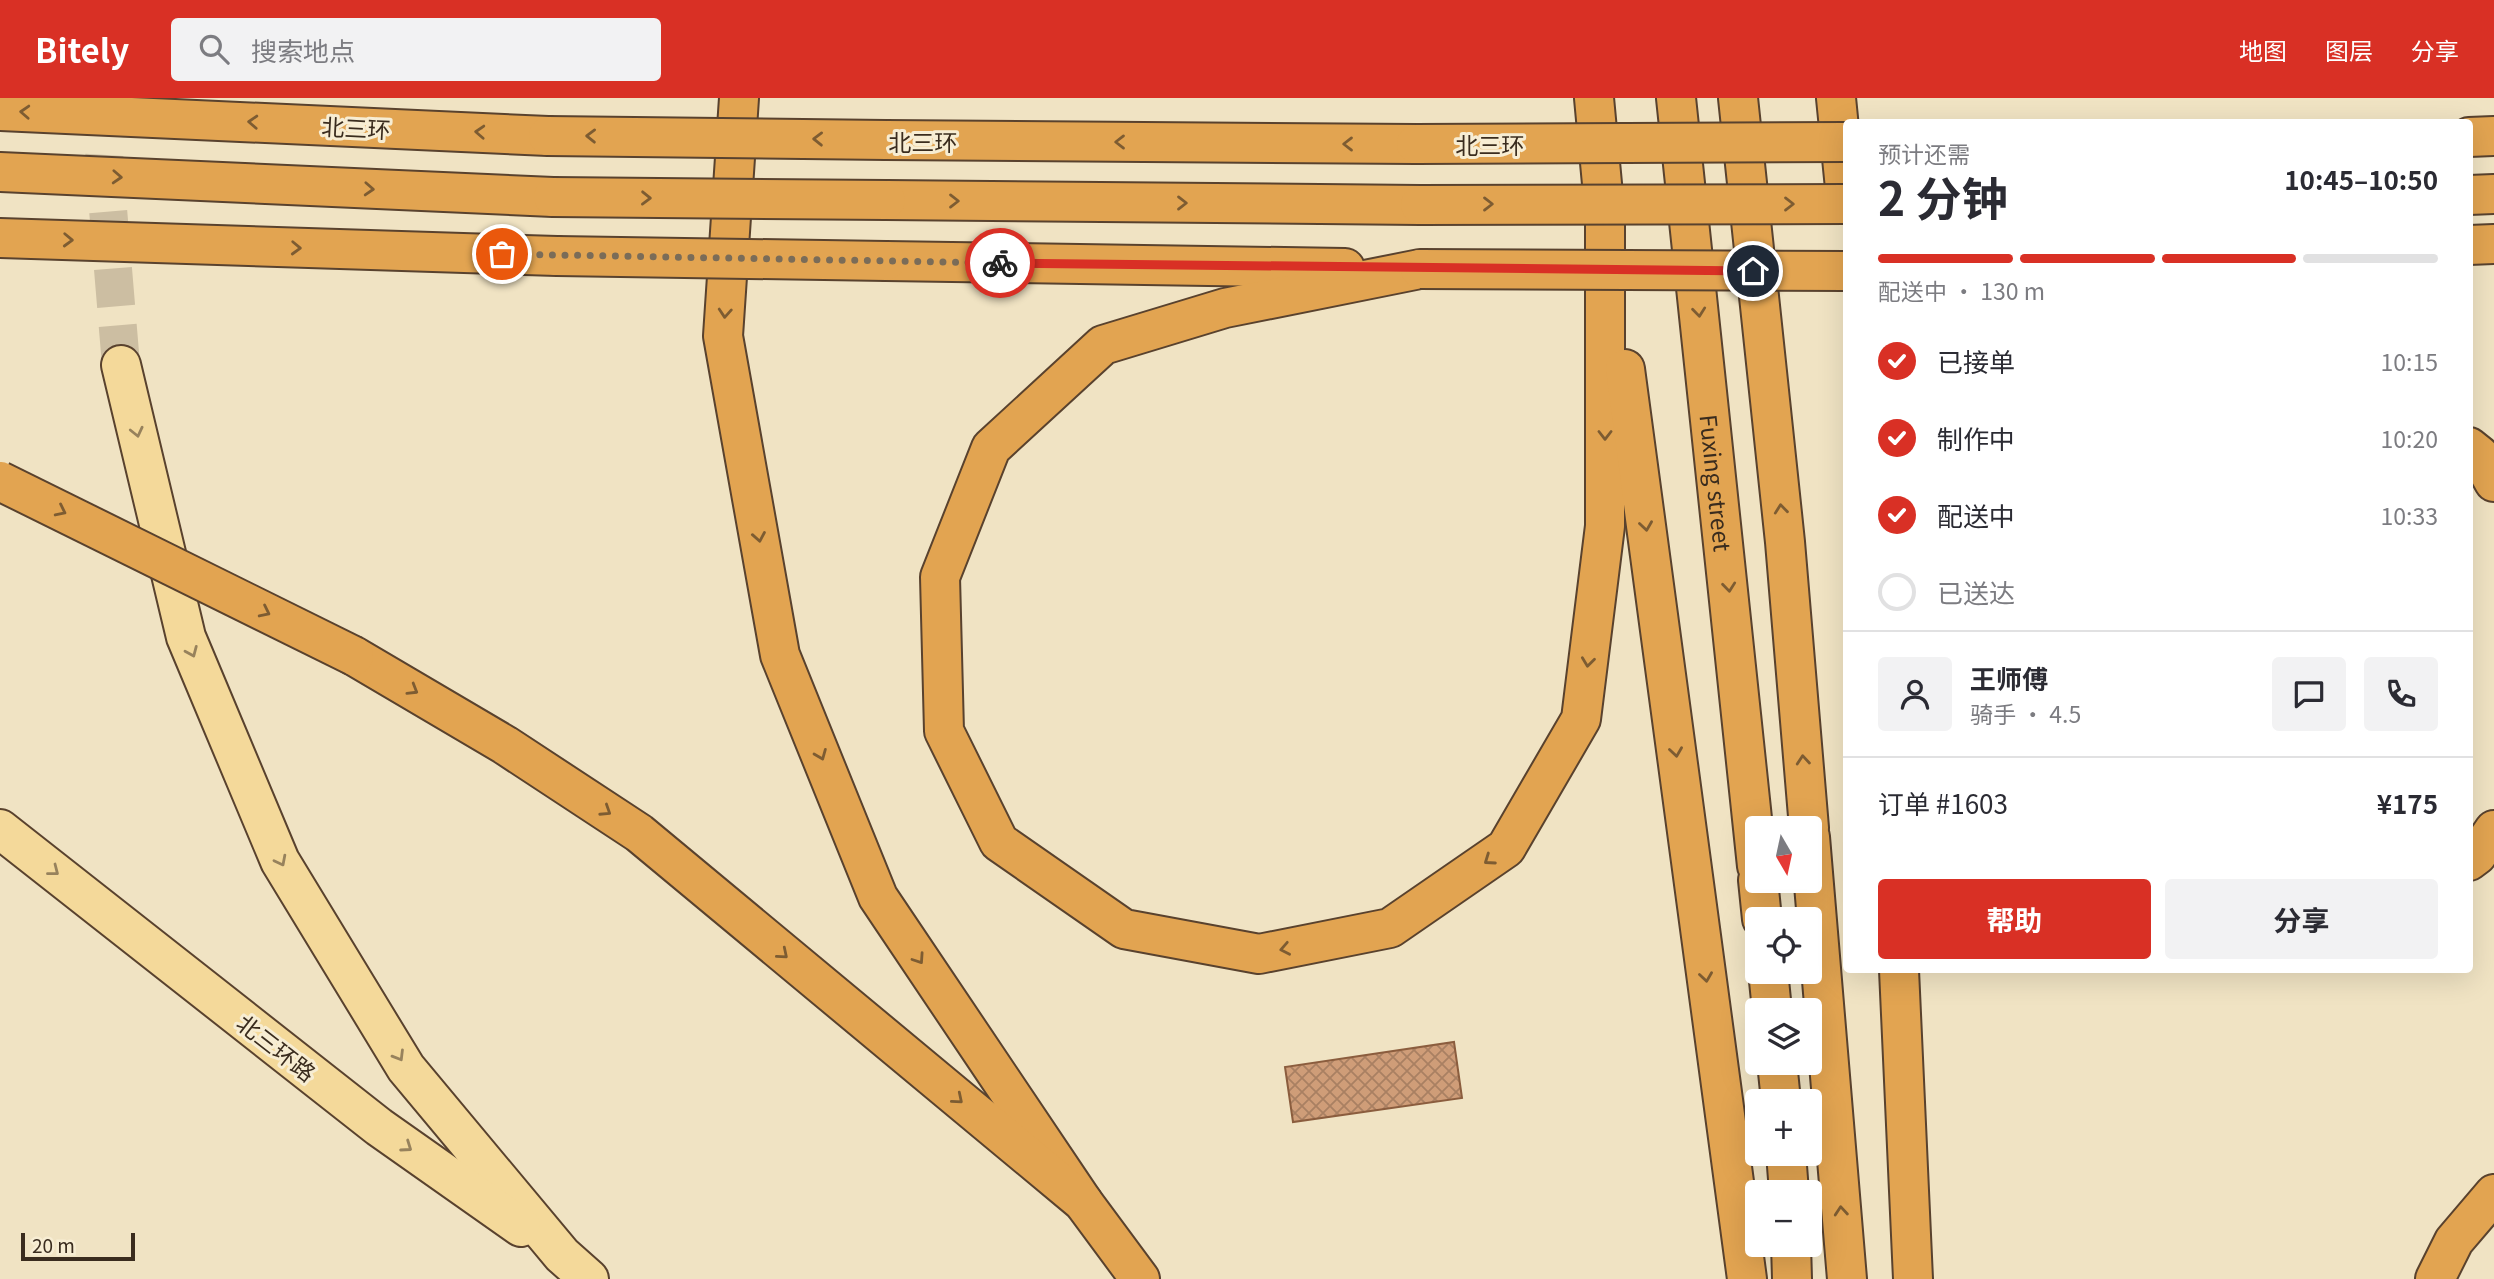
<!DOCTYPE html>
<html lang="zh">
<head>
<meta charset="utf-8">
<style>
  :root { --surface:#fff; --page:#f2f2f3; --text:#2b2b33; --muted:#7c7c81; --line:#e1e1e2; --accent:#d93025 }
  body { margin:0; font-family:Georgia,"Noto Sans SC",serif; background:var(--page); color:var(--text); height:100vh; display:flex; flex-direction:column; font-size:26px; white-space:nowrap }
  * { box-sizing:border-box; margin:0 }
  p { font-size:23px; color:var(--muted) }
  .icon { flex:none; width:38px; height:38px; fill:none; stroke:currentColor; stroke-width:2; stroke-linecap:round; stroke-linejoin:round }
  .map { position:relative; flex:1; overflow:hidden }
  .sheet { position:absolute; left:1843px; top:21px; width:630px; height:854px; display:flex; flex-direction:column; background:var(--surface); border-radius:7px; box-shadow:0 7px 28px #0002 }
  .sheet>* { flex:none }
  .needle { width:46px; rotate:171deg }
  .tools { position:absolute; left:1745px; top:718px; display:grid; gap:14px }
  .tools a { display:grid; place-items:center; width:77px; height:77px; border-radius:7px; background:var(--surface); box-shadow:0 7px 28px #0002; font-size:35px }
  .scale { position:absolute; left:21px; bottom:18px; width:114px; box-sizing:border-box; padding-left:7px; border:4px solid #3a2c1e; border-top:0; font-size:19px; line-height:24px; white-space:nowrap; color:#3a2c1e; -webkit-text-stroke:5px #f7edd3; paint-order:stroke }
  .pin { position:absolute; display:grid; place-items:center; width:60px; height:60px; color:#fff; margin:-30px; border:4px solid #fff; border-radius:50%; box-shadow:0 2px 7px #0007 }
  .courier { position:absolute; display:grid; place-items:center; width:70px; height:70px; margin:-35px; border:5px solid #d93025; border-radius:50%; background:#fff; color:#222; box-shadow:0 2px 9px #0007 }
  .summary em { font-style:normal; font-weight:700 }
  .summary div { display:flex; flex-direction:column-reverse }
  .summary { display:flex; align-items:center; justify-content:space-between; height:119px; padding:0 35px }
  h1 { font-size:46px; font-weight:700; line-height:52px }
  .bar { display:grid; grid-template-columns:repeat(4,1fr); gap:10px 7px; align-content:center; height:84px; padding:0 35px }
  .bar i { height:9px; border-radius:5px; background:var(--line) }
  .bar .current { background:var(--accent) }
  .bar p { grid-column:span 4 }
  .line { display:flex; align-items:center; gap:18px; padding:0 35px; border-top:2px solid var(--line) }
  .line div { flex:1 }
  .round { display:grid; place-items:center; flex:none; width:74px; height:74px; border-radius:7px; background:var(--page) }
  ol { padding:0 35px; list-style:none }
  li { display:flex; align-items:center; gap:21px; height:77px }
  li p { margin-inline-start:auto }
  li .icon { padding:7px; border-radius:50%; background:var(--accent); color:#fff; stroke-width:4 }
  li:last-child { color:var(--muted) }
  li i { width:38px; height:38px; border:4px solid var(--line); border-radius:50% }
  .button { display:flex; gap:14px; margin-top:auto; padding:14px 35px }
  .button a { flex:1; height:80px; border-radius:7px; background:var(--accent); color:#fff; font-size:28px; font-weight:700; line-height:80px; text-align:center }
  .button a+a { background:var(--page); color:var(--text) }
  header { display:flex; align-items:center; gap:42px; box-sizing:border-box; height:98px; padding:0 35px; background:var(--accent); color:#fff }
  header strong { font-size:33px }
  nav { display:flex; gap:38px; margin-inline-start:auto; font-size:24px }
  .search { width:490px; height:63px; background:var(--page); display:flex; align-items:center; gap:18px; box-sizing:border-box; padding:0 24px; border-radius:7px; color:var(--muted); font-size:26px }
  .map>svg:first-child { display:block }
  .building { fill:url(#building-cross-hatch); stroke:#8b5d3e; stroke-width:2 }
  .lines { fill:none; stroke-linecap:round; stroke-linejoin:round }
  .major-tunnel { stroke:#ccbea2; stroke-width:38; stroke-dasharray:38 19; stroke-linecap:butt }
  .major-casing { stroke:#59422e; stroke-width:42 }
  .highway-casing { stroke:#59422e; stroke-width:42 }
  .major { stroke:#f4d99a; stroke-width:38 }
  .highway { stroke:#e2a451; stroke-width:38 }
  .highway-bridge-casing { stroke:#59422e; stroke-width:42; stroke-linecap:butt }
  .highway-bridge { stroke:#e2a451; stroke-width:38 }
  .oneway { stroke:#7d5c32 }
  .oneway2 { stroke:#97825c }
  .done { stroke:#7a6c58; stroke-width:7; stroke-dasharray:0 12.6 }
  .route { stroke:#d93025; stroke-width:9 }
  .labels { text-anchor:middle; dominant-baseline:central; stroke-width:6; stroke-linejoin:round; paint-order:stroke }
  .street-label { font-size:23px; fill:#3a2c1e; stroke:#f7edd3 }
</style>
</head>
<body>
<header>
<strong>Bitely</strong>
<div class="search"><svg class="icon" aria-label="search" viewBox="0 0 24 24"><circle cx="10" cy="10" r="6"/><path d="M15 15l6 6"/></svg>搜索地点</div>
<nav><a>地图</a><a>图层</a><a>分享</a></nav>
</header>
<div class="map">
<svg width="2494" height="1181" viewBox="0 0 2494 1181">
  <defs>
    <pattern id="building-cross-hatch" width="8" height="8" patternUnits="userSpaceOnUse" patternTransform="scale(1.75)"><rect width="8" height="8" fill="#cf9d78"/><path d="M0 0l8 8M0 8l8-8" fill="none" stroke="#a98062"/></pattern>
  </defs>
  <rect width="100%" height="100%" fill="#f0e3c3"/>
  <!-- building -->
  <path class="building" d="M1454,944l8,56 -169,24 -8,-55z"/>
  <g class="lines">
    <!-- major-tunnel -->
    <path class="major-tunnel" d="M108,0l-4,63 17,204"/>
    <defs>
      <g id="major">
        <path d="M121,267l65,272 94,224 126,207 156,187 27,24"/>
        <path d="M0,731l379,298 142,100"/>
      </g>
      <g id="highway">
        <path d="M739,0l-16,238 57,319 98,242 205,305"/>
        <path id="s1" d="M1676,0l81,768"/>
        <path d="M1738,0l47,444 24,286"/>
        <path d="M1836,0l10,100"/>
        <path d="M0,13l548,25"/>
        <path d="M2469,39l25,-1"/>
        <path d="M886,42l530,4"/>
        <path d="M0,74l553,25"/>
        <path d="M2469,97l25,-1"/>
        <path d="M886,102l534,5"/>
        <path d="M0,140l557,18"/>
        <path d="M2469,147l25,-1"/>
        <path d="M886,163l459,7"/>
        <path d="M1420,171l-195,39 -122,37 -112,103 -51,129 4,154 55,111 125,87 135,25 131,-26 116,-80 75,-129 24,-193v-310l-11,-118"/>
        <path d="M1625,271l122,910"/>
        <path d="M2469,349l10,8 15,27"/>
        <path d="M354,558l151,89 134,88 444,369 57,77"/>
        <path d="M1810,739l37,442"/>
        <path d="M2469,763l8,-6 17,-25"/>
        <path d="M1758,782l4,39"/>
        <path d="M1899,872l14,309"/>
        <path d="M1768,873l4,39"/>
        <path d="M1777,964l4,39"/>
        <path d="M1786,1055l3,39"/>
        <path d="M1791,1146l1,35"/>
        <path d="M2435,1181l19,-38 40,-47"/>
      </g>
    </defs>
    <!-- major casing -->
    <use href="#major" class="major-casing"/>
    <!-- highway casing -->
    <use href="#highway" class="highway-casing"/>
    <!-- major -->
    <use href="#major" class="major"/>
    <!-- highway -->
    <use href="#highway" class="highway"/>
    <defs>
      <g id="highway-bridge">
        <path d="M548,38l338,4"/>
        <path d="M1416,46l430,-2"/>
        <path d="M553,99l333,3"/>
        <path d="M1420,107l426,-1"/>
        <path d="M557,158l329,5"/>
        <path d="M1420,171l426,2"/>
        <path d="M0,383l354,175"/>
      </g>
    </defs>
    <!-- highway-bridge casing -->
    <use href="#highway-bridge" class="highway-bridge-casing"/>
    <!-- highway-bridge -->
    <use href="#highway-bridge" class="highway-bridge"/>
  </g>
  <!-- one-way arrows -->
  <defs><path id="oneway-chevron" d="M-2-3.5L2.5 0L-2 3.5" fill="none" stroke-width="1.6" stroke-linecap="round" stroke-linejoin="round" transform="scale(1.75)"/></defs>
  <g class="oneway">
    <use href="#oneway-chevron" transform="translate(25 14) rotate(-177)"/>
    <use href="#oneway-chevron" transform="translate(253 24) rotate(-177)"/>
    <use href="#oneway-chevron" transform="translate(480 34) rotate(-177)"/>
    <use href="#oneway-chevron" transform="translate(591 38) rotate(-179)"/>
    <use href="#oneway-chevron" transform="translate(818 41) rotate(-179)"/>
    <use href="#oneway-chevron" transform="translate(1120 44) rotate(-180)"/>
    <use href="#oneway-chevron" transform="translate(1348 46) rotate(-180)"/>
    <use href="#oneway-chevron" transform="translate(117 79) rotate(3)"/>
    <use href="#oneway-chevron" transform="translate(369 91) rotate(3)"/>
    <use href="#oneway-chevron" transform="translate(646 100) rotate(1)"/>
    <use href="#oneway-chevron" transform="translate(954 103)"/>
    <use href="#oneway-chevron" transform="translate(1182 105)"/>
    <use href="#oneway-chevron" transform="translate(1488 106)"/>
    <use href="#oneway-chevron" transform="translate(1789 106)"/>
    <use href="#oneway-chevron" transform="translate(68 142) rotate(2)"/>
    <use href="#oneway-chevron" transform="translate(296 150) rotate(2)"/>
    <use href="#oneway-chevron" transform="translate(1699 214) rotate(84)"/>
    <use href="#oneway-chevron" transform="translate(725 215) rotate(94)"/>
    <use href="#oneway-chevron" transform="translate(1605 337) rotate(90)"/>
    <use href="#oneway-chevron" transform="translate(1781 411) rotate(-96)"/>
    <use href="#oneway-chevron" transform="translate(61 413) rotate(26)"/>
    <use href="#oneway-chevron" transform="translate(1646 428) rotate(82)"/>
    <use href="#oneway-chevron" transform="translate(759 439) rotate(80)"/>
    <use href="#oneway-chevron" transform="translate(1729 489) rotate(84)"/>
    <use href="#oneway-chevron" transform="translate(265 514) rotate(26)"/>
    <use href="#oneway-chevron" transform="translate(1588 564) rotate(97)"/>
    <use href="#oneway-chevron" transform="translate(413 592) rotate(31)"/>
    <use href="#oneway-chevron" transform="translate(1676 654) rotate(82)"/>
    <use href="#oneway-chevron" transform="translate(821 657) rotate(68)"/>
    <use href="#oneway-chevron" transform="translate(1803 662) rotate(-95)"/>
    <use href="#oneway-chevron" transform="translate(606 713) rotate(33)"/>
    <use href="#oneway-chevron" transform="translate(1489 762) rotate(145)"/>
    <use href="#oneway-chevron" transform="translate(1285 851) rotate(169)"/>
    <use href="#oneway-chevron" transform="translate(783 856) rotate(40)"/>
    <use href="#oneway-chevron" transform="translate(919 861) rotate(56)"/>
    <use href="#oneway-chevron" transform="translate(1706 879) rotate(82)"/>
    <use href="#oneway-chevron" transform="translate(958 1001) rotate(40)"/>
    <use href="#oneway-chevron" transform="translate(1841 1113) rotate(-95)"/>
  </g>
  <g class="oneway2">
    <use href="#oneway-chevron" transform="translate(137 334) rotate(77)"/>
    <use href="#oneway-chevron" transform="translate(192 554) rotate(67)"/>
    <use href="#oneway-chevron" transform="translate(281 763) rotate(63)"/>
    <use href="#oneway-chevron" transform="translate(54 773) rotate(38)"/>
    <use href="#oneway-chevron" transform="translate(399 958) rotate(59)"/>
    <use href="#oneway-chevron" transform="translate(407 1049) rotate(35)"/>
  </g>
  <g class="lines">
    <!-- done -->
    <path class="done" d="M502,156l498,9"/>
    <!-- route -->
    <path class="route" d="M1000,165l753,8"/>
  </g>
  <g class="labels">
    <!-- street labels -->
    <g class="street-label">
      <text transform="translate(356 29) rotate(3)">北三环</text>
      <text x="923" y="43">北三环</text>
      <text x="1490" y="46">北三环</text>
      <text stroke="none"><textPath href="#s1" startOffset="387">Fuxing street</textPath></text>
      <text transform="translate(277 949) rotate(38)">北三环路</text>
    </g>
  </g>
</svg>
<div class="tools">
<a><svg class="needle" viewBox="-14 -14 28 28"><path d="M0-13l5 13h-10z" fill="#e53935"/><path d="M0 13l5-13h-10z" fill="#7c7c81"/></svg></a>
<a><svg class="icon" aria-label="locate" viewBox="0 0 24 24"><circle cx="12" cy="12" r="6"/><path d="M12 2v4M12 18v4M2 12h4M18 12h4"/></svg></a>
<a><svg class="icon" aria-label="layers" viewBox="0 0 24 24"><path d="M12 4l9 5-9 5-9-5zM3 14l9 5 9-5"/></svg></a>
<a>+</a>
<a>−</a>
</div>
<div class="scale">20 m</div>
<div class="pin" style="left:502px;top:156px;background:#ea580c"><svg class="icon" aria-label="bag" viewBox="0 0 24 24"><path d="M5 8h14l-1 12H6zM9 8a3 3 0 0 1 6 0"/></svg></div>
<div class="pin" style="left:1753px;top:173px;background:#1f2937"><svg class="icon" aria-label="home" viewBox="0 0 24 24"><path d="M3 11l9-7 9 7M6 9v11h12V9"/></svg></div>
<div class="courier" style="left:1000px;top:165px"><svg class="icon" aria-label="bike" viewBox="0 0 24 24"><circle cx="6" cy="16" r="4"/><circle cx="18" cy="16" r="4"/><path d="M6 16l4-8h5l3 8M10 8l3 8H6M13 5h3"/></svg></div>
<section class="sheet">
<div class="summary"><div><h1>2 分钟</h1><p>预计还需</p></div><em>10:45–10:50</em></div>
<div class="bar"><i class="current"></i><i class="current"></i><i class="current"></i><i></i><p>配送中 · 130 m</p></div>
<ol>
<li><svg class="icon" aria-label="check" viewBox="0 0 24 24"><path d="M5 12l5 5 9-10"/></svg>已接单<p>10:15</p></li>
<li><svg class="icon" aria-label="check" viewBox="0 0 24 24"><path d="M5 12l5 5 9-10"/></svg>制作中<p>10:20</p></li>
<li><svg class="icon" aria-label="check" viewBox="0 0 24 24"><path d="M5 12l5 5 9-10"/></svg>配送中<p>10:33</p></li>
<li><i></i>已送达</li>
</ol>
<div class="line" style="height:126px"><a class="round"><svg class="icon" aria-label="person" viewBox="0 0 24 24"><circle cx="12" cy="8" r="4"/><path d="M4 21q1-7 8-7t8 7"/></svg></a><div><b>王师傅</b><p>骑手 · 4.5</p></div><a class="round"><svg class="icon" aria-label="chat" viewBox="0 0 24 24"><path d="M4 5h16v11H9l-5 4z"/></svg></a><a class="round"><svg class="icon" aria-label="phone" viewBox="0 0 24 24"><path d="M5 4h4l2 5-3 2q2 4 5 5l2-3 5 2v4C11 20 4 13 5 4z"/></svg></a></div>
<div class="line" style="height:91px"><div>订单 #1603</div><b>¥175</b></div>
<div class="button"><a>帮助</a><a>分享</a></div>
</section>
</div>
</body>
</html>
